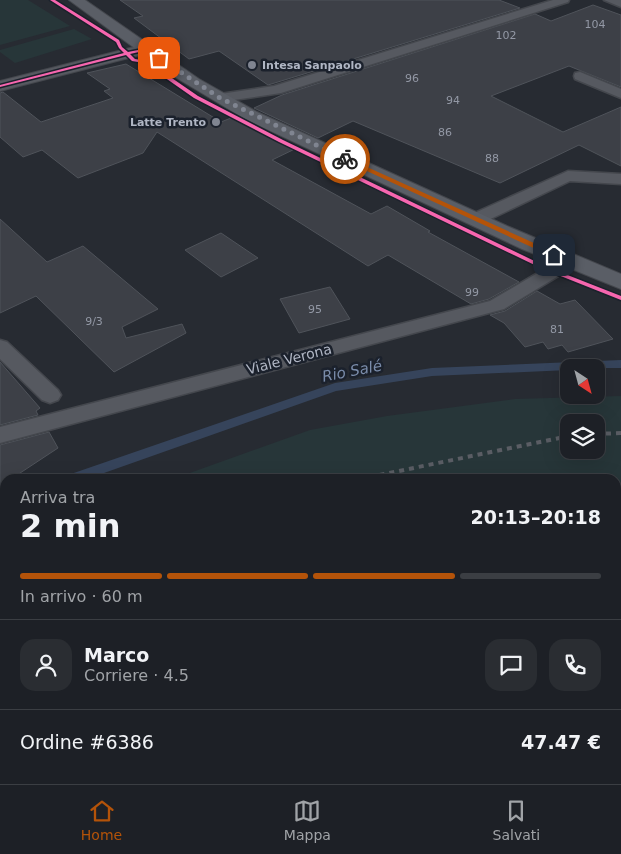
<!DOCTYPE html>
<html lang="it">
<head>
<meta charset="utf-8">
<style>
  :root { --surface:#1d2026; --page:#2a2d32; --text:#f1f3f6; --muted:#a0a3a7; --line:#3b3e43; --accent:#b45309 }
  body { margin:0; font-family:"DejaVu Sans",sans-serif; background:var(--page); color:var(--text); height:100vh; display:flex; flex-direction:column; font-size:19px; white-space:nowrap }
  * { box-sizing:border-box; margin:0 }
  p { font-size:16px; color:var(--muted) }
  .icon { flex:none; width:28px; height:28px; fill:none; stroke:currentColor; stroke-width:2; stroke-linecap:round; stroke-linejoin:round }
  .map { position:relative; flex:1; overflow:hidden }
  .side { position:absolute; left:0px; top:474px; width:621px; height:311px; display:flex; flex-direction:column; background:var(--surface); border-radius:15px 15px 0 0; box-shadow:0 5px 20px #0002,0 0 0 1px var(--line) }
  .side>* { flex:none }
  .needle { width:32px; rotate:144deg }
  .controls { position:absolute; left:560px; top:359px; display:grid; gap:10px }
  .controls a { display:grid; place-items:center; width:45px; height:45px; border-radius:10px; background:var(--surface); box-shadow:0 5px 20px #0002,0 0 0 1px var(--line); font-size:25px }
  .pin { position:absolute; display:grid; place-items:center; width:42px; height:42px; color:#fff; margin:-21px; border-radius:10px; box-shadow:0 2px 8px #0006 }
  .courier { position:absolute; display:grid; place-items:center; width:50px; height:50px; margin:-25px; border:4px solid #b45309; border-radius:50%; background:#fff; color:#222; box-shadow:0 1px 6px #0007 }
  .summary em { font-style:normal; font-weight:600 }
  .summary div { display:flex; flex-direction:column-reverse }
  .summary { display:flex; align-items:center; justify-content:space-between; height:85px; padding:0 20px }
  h1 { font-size:32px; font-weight:600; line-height:38px }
  .bar { display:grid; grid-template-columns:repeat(4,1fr); gap:8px 5px; align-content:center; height:60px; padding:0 20px }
  .bar i { height:6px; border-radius:4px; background:var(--line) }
  .bar .selected { background:var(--accent) }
  .bar p { grid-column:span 4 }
  .line { display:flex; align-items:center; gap:12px; padding:0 20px; border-top:1px solid var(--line) }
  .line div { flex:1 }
  .round { display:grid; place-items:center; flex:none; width:52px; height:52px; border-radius:15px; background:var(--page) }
  .tab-bar { display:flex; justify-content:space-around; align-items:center; height:70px; border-top:1px solid var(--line); background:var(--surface); font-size:14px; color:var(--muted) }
  .tab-bar a { display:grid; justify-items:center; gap:2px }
  .tab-bar .selected { color:var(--accent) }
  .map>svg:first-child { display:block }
  .green { fill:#273639; fill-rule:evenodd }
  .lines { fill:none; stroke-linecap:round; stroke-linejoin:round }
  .stream { fill:#36445b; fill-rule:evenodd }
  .building { fill:#3d4047; stroke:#4f535a }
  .lane-casing { stroke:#44474d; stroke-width:3 }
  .street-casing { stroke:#44474d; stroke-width:2 }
  .secondary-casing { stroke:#44474d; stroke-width:2 }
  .lane { fill:#565960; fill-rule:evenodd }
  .street { fill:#565960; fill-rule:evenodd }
  .secondary { fill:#5a5e66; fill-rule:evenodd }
  .rail-far1 { stroke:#5a5d64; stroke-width:4; stroke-dasharray:5 5; stroke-linecap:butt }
  .rail { stroke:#5a5d64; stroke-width:5; stroke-dasharray:6 6; stroke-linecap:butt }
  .cycleway-casing { stroke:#1b212c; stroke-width:3 }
  .cycleway { fill:#f766af; fill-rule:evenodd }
  .route { fill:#b45309 }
  .done { stroke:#808591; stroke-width:5; stroke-dasharray:0 9 }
  .poi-dot { fill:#808591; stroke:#1b212c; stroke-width:2 }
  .labels { text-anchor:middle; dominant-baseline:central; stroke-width:5; stroke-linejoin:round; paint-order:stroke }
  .number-label { font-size:11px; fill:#9398a5 }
  .far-poi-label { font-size:11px; font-weight:bold; fill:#b0b6c4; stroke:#1b212c; text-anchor:start }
  .street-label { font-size:14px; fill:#b0b6c4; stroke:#1b212c }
  .water-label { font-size:15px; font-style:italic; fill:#7a8caa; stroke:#1b212c }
</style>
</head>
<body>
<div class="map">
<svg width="621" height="784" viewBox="0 0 621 784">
  <rect width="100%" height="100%" fill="#272b32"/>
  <!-- green -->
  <g class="green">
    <path d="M0,0h28l42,26 -70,19z"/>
    <path d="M74,29l18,10 -77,24 -15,-11v-2z"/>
    <path d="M621,396v388h-616l-5,-11v-226l5,-2v235h611v-301h-443l137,-49 77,-14 128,-17zM569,422h27v28h-27z"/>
  </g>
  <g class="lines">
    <!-- stream -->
    <g class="stream">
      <path d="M621,360v8h-52v2l-137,6 -96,15 -249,88h-21l2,-4 267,-92 97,-15z"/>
      <path d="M5,497v11l-5,1v-11z"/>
    </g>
  </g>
  <!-- building -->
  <g class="building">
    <path d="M120,0h379l21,8 -252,77 -49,-34 -30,8 -55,-41 9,-2z"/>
    <path d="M593,5l28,10v72l-52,-21 -78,30 72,36 58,-25v59l-42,-21 -79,38 -147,-62 -35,17 -64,-30 28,-13 253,-81 16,7z"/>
    <path d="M126,64l95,58 15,-6 63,31 -27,13 99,54 16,-8 43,25 -2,1 91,50 -30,17 -18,5 -83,-49 -20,11 -211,-134 -14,21 -65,25 -36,-28 -19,7 -23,-20v-44l3,-1 38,30 72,-24 -9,-7 6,-2 -23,-16z"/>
    <path d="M0,219l47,43 36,-16 75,63 -36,18 4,11 56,-14 4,9 -72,39 -78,-76 -36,17z"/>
    <path d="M221,233l37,25 -37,19 -36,-27z"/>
    <path d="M330,287l20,32 -51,14 -19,-34z"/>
    <path d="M537,291l23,13 15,-4 38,39 -45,13 -6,-7 -14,4 -5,-7 -18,5 -21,-24 -14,-8 15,-4z"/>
    <path d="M0,362l40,46 -4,3 2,4 -38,10z"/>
    <path d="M49,432l9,16 -47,31h-6v4l-5,3v-41z"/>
  </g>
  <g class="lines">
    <defs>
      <g id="lane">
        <path d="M553,0h16l-1,2 -287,91 -61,9 -7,-4 7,-4 54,-8z"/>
        <path d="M604,0h17v7z"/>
        <path d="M580,72l41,17v9l-46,-19 -1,-3 1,-3z"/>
        <path d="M568,171l53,3v10l-51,-3 -88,42h-12l-2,-4 2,-4z"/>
        <path d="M569,257l6,1 3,4 -3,4 -71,43 -504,134v-16l490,-126 73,-43z"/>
        <path d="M0,340l7,2 51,48 3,5 -3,5 -8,3 -8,-3 -42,-41z"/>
      </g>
      <path id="street" d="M146,44l6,2 2,3 -2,3 -152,39v-10z"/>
      <path id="secondary" d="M69,0h16l114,79 58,33 250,114 114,48v15l-99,-40 -277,-130 -75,-45z"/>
    </defs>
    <!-- lane casing -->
    <use href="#lane" class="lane-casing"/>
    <!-- street casing -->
    <use href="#street" class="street-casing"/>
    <!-- secondary casing -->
    <use href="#secondary" class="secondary-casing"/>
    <!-- lane -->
    <use href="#lane" class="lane"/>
    <!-- street -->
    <use href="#street" class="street"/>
    <!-- secondary -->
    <use href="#secondary" class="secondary"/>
    <!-- rail-far1 -->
    <g class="rail-far1">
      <path d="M596,434l25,-1"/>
      <path d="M360,479l209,-43"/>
    </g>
    <!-- rail -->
    <path class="rail" d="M0,603l5,-3"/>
    <defs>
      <path id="cycleway" d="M50,0h5l64,40 3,7 6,5 20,-4v2l-18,4 5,5 12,2 51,35 85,44 264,127 74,29v4l-78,-31 -264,-127 -85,-44 -50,-35 -12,-2 -6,-6 -126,32v-2l124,-32 -5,-5 -3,-6z"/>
    </defs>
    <!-- cycleway casing -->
    <use href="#cycleway" class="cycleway-casing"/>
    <!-- cycleway -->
    <use href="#cycleway" class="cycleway"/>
  </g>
  <!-- route -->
  <path class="route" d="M345,157l211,96 1,2 -6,1 -208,-96z"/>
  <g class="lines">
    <!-- done -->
    <path class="done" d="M159,58l61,40 125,61"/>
  </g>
  <!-- markers -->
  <g class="poi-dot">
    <circle cx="252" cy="65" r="5"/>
    <circle cx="216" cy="122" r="5"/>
  </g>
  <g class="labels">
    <!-- number labels -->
    <g class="number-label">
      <text x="595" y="24">104</text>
      <text x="506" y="35">102</text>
      <text x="412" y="78">96</text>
      <text x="453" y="100">94</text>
      <text x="445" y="132">86</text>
      <text x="492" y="158">88</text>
      <text x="472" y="292">99</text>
      <text x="315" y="309">95</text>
      <text x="94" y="321">9/3</text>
      <text x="557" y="329">81</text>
    </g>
    <!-- far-poi labels -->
    <g class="far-poi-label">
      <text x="262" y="65">Intesa Sanpaolo</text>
      <text x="206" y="122" text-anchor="end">Latte Trento</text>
    </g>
    <!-- street labels -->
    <g class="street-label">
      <text transform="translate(289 359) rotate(-14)">Viale Verona</text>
    </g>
    <!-- water labels -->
    <g class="water-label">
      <text transform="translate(352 371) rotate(-11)">Rio Salé</text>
    </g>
  </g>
</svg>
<div class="controls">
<a><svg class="needle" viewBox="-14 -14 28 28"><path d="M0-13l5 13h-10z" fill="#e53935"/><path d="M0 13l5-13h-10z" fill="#a0a3a7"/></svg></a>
<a><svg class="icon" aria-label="layers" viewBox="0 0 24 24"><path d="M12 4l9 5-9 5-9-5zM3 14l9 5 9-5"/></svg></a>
</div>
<div class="pin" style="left:159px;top:58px;background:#ea580c"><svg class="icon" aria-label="bag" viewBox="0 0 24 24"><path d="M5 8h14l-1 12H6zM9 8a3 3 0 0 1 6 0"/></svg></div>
<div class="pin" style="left:554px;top:255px;background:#1f2937"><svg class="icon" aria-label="home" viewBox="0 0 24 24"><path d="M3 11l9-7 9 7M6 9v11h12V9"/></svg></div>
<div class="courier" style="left:345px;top:159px"><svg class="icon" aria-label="bike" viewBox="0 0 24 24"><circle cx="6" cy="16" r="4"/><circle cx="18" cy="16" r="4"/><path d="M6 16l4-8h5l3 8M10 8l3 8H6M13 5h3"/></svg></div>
<section class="side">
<div class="summary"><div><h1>2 min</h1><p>Arriva tra</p></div><em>20:13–20:18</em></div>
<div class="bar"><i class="selected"></i><i class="selected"></i><i class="selected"></i><i></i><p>In arrivo · 60 m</p></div>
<div class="line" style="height:90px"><a class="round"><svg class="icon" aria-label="person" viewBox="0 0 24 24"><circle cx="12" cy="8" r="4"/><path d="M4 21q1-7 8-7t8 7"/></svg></a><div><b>Marco</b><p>Corriere · 4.5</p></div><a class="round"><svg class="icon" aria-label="chat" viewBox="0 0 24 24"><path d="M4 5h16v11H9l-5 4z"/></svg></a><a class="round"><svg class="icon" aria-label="phone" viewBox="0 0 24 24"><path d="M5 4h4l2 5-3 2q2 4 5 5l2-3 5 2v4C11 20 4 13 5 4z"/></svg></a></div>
<div class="line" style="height:65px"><div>Ordine #6386</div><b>47.47 €</b></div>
</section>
</div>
<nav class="tab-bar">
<a class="selected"><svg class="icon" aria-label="home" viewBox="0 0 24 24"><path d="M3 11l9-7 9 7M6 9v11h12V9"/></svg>Home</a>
<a><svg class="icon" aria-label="map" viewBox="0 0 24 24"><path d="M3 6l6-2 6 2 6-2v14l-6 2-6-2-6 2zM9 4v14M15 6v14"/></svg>Mappa</a>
<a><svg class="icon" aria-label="saved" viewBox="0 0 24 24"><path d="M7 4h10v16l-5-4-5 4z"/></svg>Salvati</a>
</nav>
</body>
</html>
